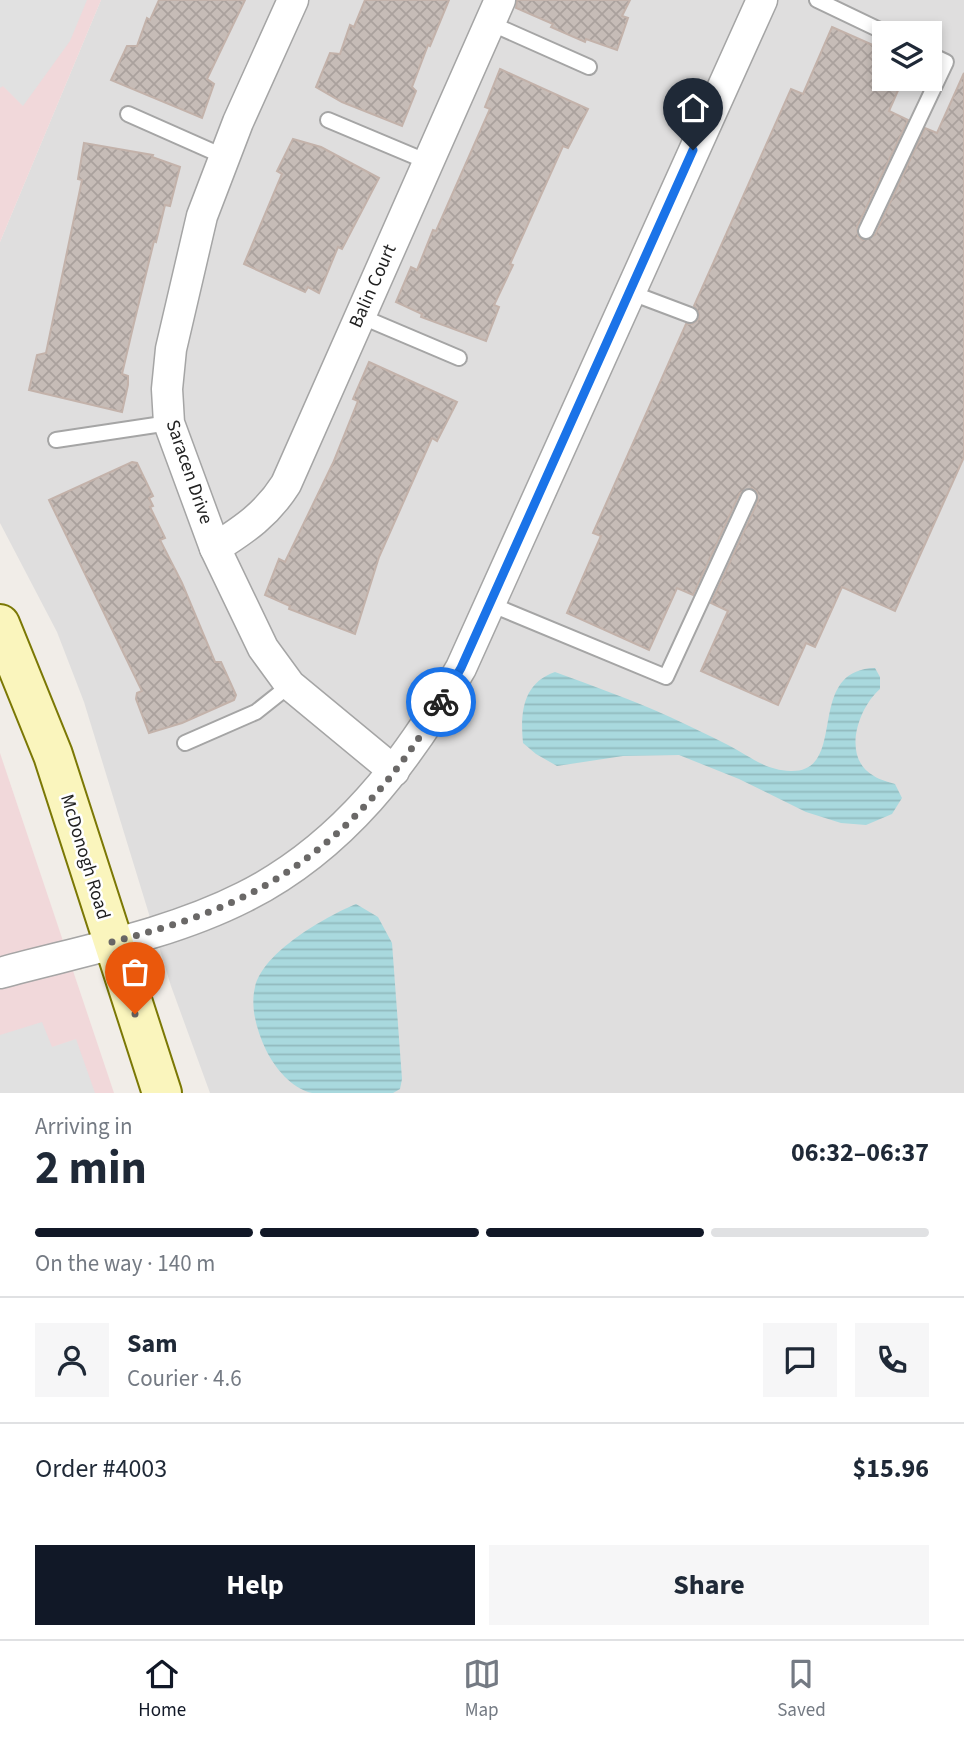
<!DOCTYPE html>
<html lang="en">
<head>
<meta charset="utf-8">
<style>
  :root { --surface:#fff; --page:#f6f6f7; --text:#1f2937; --muted:#747a83; --line:#e0e1e3; --accent:#111827 }
  body { margin:0; font-family:"Source Sans 3",sans-serif; background:var(--page); color:var(--text); height:100vh; display:flex; flex-direction:column; font-size:26px; white-space:nowrap }
  * { box-sizing:border-box; margin:0 }
  p { font-size:23px; color:var(--muted) }
  .icon { flex:none; width:38px; height:38px; fill:none; stroke:currentColor; stroke-width:2; stroke-linecap:round; stroke-linejoin:round }
  .map { position:relative; height:1093px; overflow:hidden }
  .panel { display:flex; flex-direction:column; background:var(--surface); flex:1 }
  .panel>* { flex:none }
  .controls { position:absolute; left:872px; top:21px; display:grid; gap:14px }
  .controls a { display:grid; place-items:center; width:70px; height:70px; border-radius:0px; background:var(--surface); box-shadow:0 4px 10px #0003; font-size:35px }
  .pin { position:absolute; display:grid; place-items:center; width:60px; height:60px; color:#fff; margin:-72px -30px; border-radius:50% 50% 50% 0; rotate:-45deg; box-shadow:0 0 7px #0007 }
  .pin .icon { rotate:45deg }
  .courier { position:absolute; display:grid; place-items:center; width:70px; height:70px; margin:-35px; border:5px solid #1a73e8; border-radius:50%; background:#fff; color:#222; box-shadow:0 2px 9px #0007 }
  .overview em { font-style:normal; font-weight:700 }
  .overview div { display:flex; flex-direction:column-reverse }
  .overview { display:flex; align-items:center; justify-content:space-between; height:119px; padding:0 35px }
  h1 { font-size:46px; font-weight:700; line-height:52px }
  .bar { display:grid; grid-template-columns:repeat(4,1fr); gap:10px 7px; align-content:center; height:84px; padding:0 35px }
  .bar i { height:9px; border-radius:5px; background:var(--line) }
  .bar .active { background:var(--accent) }
  .bar p { grid-column:span 4 }
  .line { display:flex; align-items:center; gap:18px; padding:0 35px; border-top:2px solid var(--line) }
  .line div { flex:1 }
  .round { display:grid; place-items:center; flex:none; width:74px; height:74px; border-radius:0px; background:var(--page) }
  .cta { display:flex; gap:14px; margin-top:auto; padding:14px 35px }
  .cta a { flex:1; height:80px; border-radius:0px; background:var(--accent); color:#fff; font-size:28px; font-weight:700; line-height:80px; text-align:center }
  .cta a+a { background:var(--page); color:var(--text) }
  .tabs { display:flex; justify-content:space-around; align-items:center; height:98px; border-top:2px solid var(--line); background:var(--surface); font-size:19px; color:var(--muted) }
  .tabs a { display:grid; justify-items:center; gap:4px }
  .tabs .active { color:var(--accent) }
  .map>svg:first-child { display:block }
  .residential { fill:#dfdede; fill-rule:evenodd }
  .commercial { fill:#f1d8da }
  .parking { fill:#e1e1e1 }
  .water { fill:url(#water-rules) }
  .building { fill:url(#building-cross-hatch); stroke:#c3b2aa; stroke-width:2 }
  .lines { fill:none; stroke-linecap:round; stroke-linejoin:round }
  .lane-casing { stroke:#a5a5a5; stroke-width:18 }
  .street-casing { stroke:#a5a5a5; stroke-width:33 }
  .secondary-casing { stroke:#7b7805; stroke-width:42 }
  .lane { stroke:#fff; stroke-width:14 }
  .street { stroke:#fff; stroke-width:30 }
  .secondary { stroke:#faf5bd; stroke-width:38 }
  .done { stroke:#6a6867; stroke-width:7; stroke-dasharray:0 12.6 }
  .route { stroke:#1a73e8; stroke-width:9 }
  .labels { text-anchor:middle; dominant-baseline:central; stroke-width:5; stroke-linejoin:round; paint-order:stroke }
  .street-label { font-size:19px; fill:#212121; stroke:#fff }
</style>
</head>
<body>
<div class="map">
<svg width="964" height="1093" viewBox="0 0 964 1093">
  <defs>
    <pattern id="water-rules" width="6" height="5" patternUnits="userSpaceOnUse" patternTransform="scale(1.75)"><rect width="6" height="5" fill="#a9d9de"/><path d="M0 2.5h6" fill="none" stroke="#91babe"/></pattern>
    <pattern id="building-cross-hatch" width="8" height="8" patternUnits="userSpaceOnUse" patternTransform="scale(1.75)"><rect width="8" height="8" fill="#c6bcb7"/><path d="M0 0l8 8M0 8l8-8" fill="none" stroke="#aaa19d"/></pattern>
  </defs>
  <rect width="100%" height="100%" fill="#f1ede8"/>
  <!-- residential -->
  <path class="residential" d="M101,0h863v1093h-754l-39,-107 -87,-284 -27,-70 -57,-109v-281zM884,33h45v46h-45z"/>
  <!-- commercial -->
  <g class="commercial">
    <path d="M0,0h101l-101,242z"/>
    <path d="M0,753l114,340h-114z"/>
  </g>
  <!-- parking -->
  <g class="parking">
    <path d="M0,0h87l-17,41 -47,65 -20,-20 -3,2z"/>
    <path d="M42,1022l10,25 24,-8 19,54h-95v-58z"/>
  </g>
  <!-- water -->
  <g class="water">
    <path d="M875,668l5,9v12c-22,19 -39,69 -6,87 6,4 15,6 21,8l7,14 -10,16 -26,11 -25,-2 -35,-11 -67,-33 -60,-24 -56,1 -66,10 -21,-12 -13,-11c-3,-31 0,-60 32,-71 38,14 78,28 115,45 19,9 39,18 58,28 22,11 36,25 63,26 59,1 12,-101 84,-103z"/>
    <path d="M356,904l22,13 14,26 10,136 -2,10 -7,4c-23,0 -59,0 -81,0 -21,-5 -37,-25 -46,-43 -9,-19 -16,-42 -11,-63 8,-35 70,-70 101,-83z"/>
  </g>
  <!-- building -->
  <g class="building">
    <path d="M159,0h86l-38,79 7,5 -12,34 -91,-38 16,-34h10l10,-28 3,2z"/>
    <path d="M365,0h84l-19,46 -2,-1 -16,42 4,4 -14,35 -60,-24 -26,-15 14,-34 10,1 10,-29 4,2z"/>
    <path d="M517,0h113l-8,16 6,2 -11,32 -31,-11 -1,3 -34,-15 2,-3 -37,-16z"/>
    <path d="M832,27l52,23v29h19l-14,32 19,9 -51,107 1,9 5,4 12,-5 50,-107 12,5 27,-60v384l-69,154 -53,-24 -27,60 -9,-4 -28,62 -77,-34 27,-60 -17,-8 47,-102 -1,-9 -5,-4 -12,5 -47,102 -16,-7 -28,62 -82,-37 34,-77 -8,-3 93,-209h6l7,-5v-6l-5,-7 97,-217 12,5z"/>
    <path d="M500,69l88,40 -20,39 -5,-2 -53,118 3,1 -19,40 5,2 -13,34 -65,-24 1,-3 -26,-12 15,-35 6,3 16,-40 3,1 54,-122 -5,-2z"/>
    <path d="M293,139l28,8 58,31 -37,71 -4,-2 -19,46 -11,-6 -3,5 -61,-28 38,-90 -5,-3z"/>
    <path d="M84,143l69,12 -1,2 28,10 -10,39 -5,-1 -9,37 -2,-1 -21,86 -11,47 6,2v9l-6,27 -93,-22 8,-35 9,-2 36,-173 -4,-1z"/>
    <path d="M369,362l88,40 -20,39 -5,-3 -53,119 -24,77 -66,-25 1,-3 -25,-11 14,-36 6,3 48,-99 25,-62 -5,-2z"/>
    <path d="M132,462l5,1 16,33 -4,2 4,8 -3,1 15,31 -5,2 22,43 33,79h6l15,33 -2,5 -52,23 -33,10 -13,-34 1,-6 5,-2 -93,-191z"/>
  </g>
  <g class="lines">
    <defs>
      <g id="lane">
        <path d="M817,0l69,33"/>
        <path d="M490,23l99,44"/>
        <path d="M128,114l97,43"/>
        <path d="M328,120l100,42"/>
        <path d="M866,231l80,-169 -17,-8"/>
        <path d="M629,292l61,23"/>
        <path d="M360,316l99,42"/>
        <path d="M56,440l113,-17"/>
        <path d="M490,604l176,73 83,-180"/>
        <path d="M185,743l71,-31 34,-27"/>
      </g>
      <g id="street">
        <path d="M293,0l-55,122 -36,94 -31,133 -4,40 2,34 46,125 48,100 27,37 104,86"/>
        <path d="M215,548c30,-19 52,-34 71,-64l214,-484"/>
        <path d="M0,973c81,-22 169,-38 244,-76 98,-49 163,-135 217,-229l301,-668"/>
      </g>
      <path id="secondary" d="M0,624l53,131 109,338"/>
    </defs>
    <!-- lane casing -->
    <use href="#lane" class="lane-casing"/>
    <!-- street casing -->
    <use href="#street" class="street-casing"/>
    <!-- secondary casing -->
    <use href="#secondary" class="secondary-casing"/>
    <!-- lane -->
    <use href="#lane" class="lane"/>
    <!-- street -->
    <use href="#street" class="street"/>
    <!-- secondary -->
    <use href="#secondary" class="secondary"/>
  </g>
  <g class="lines">
    <!-- done -->
    <path class="done" d="M135,1014l-23,-72c45,-12 89,-24 131,-45 84,-40 153,-115 198,-195"/>
    <!-- route -->
    <path class="route" d="M441,702l20,-34 232,-518"/>
  </g>
  <g class="labels">
    <!-- street labels -->
    <g class="street-label">
      <text transform="translate(373 286) rotate(-66)">Balin Court</text>
      <text transform="translate(189 472) rotate(71)">Saracen Drive</text>
      <text transform="translate(85 857) rotate(73)">McDonogh Road</text>
    </g>
  </g>
</svg>
<div class="controls">
<a><svg class="icon" aria-label="layers" viewBox="0 0 24 24"><path d="M12 4l9 5-9 5-9-5zM3 14l9 5 9-5"/></svg></a>
</div>
<div class="pin" style="left:135px;top:1014px;background:#ea580c"><svg class="icon" aria-label="bag" viewBox="0 0 24 24"><path d="M5 8h14l-1 12H6zM9 8a3 3 0 0 1 6 0"/></svg></div>
<div class="pin" style="left:693px;top:150px;background:#1f2937"><svg class="icon" aria-label="home" viewBox="0 0 24 24"><path d="M3 11l9-7 9 7M6 9v11h12V9"/></svg></div>
<div class="courier" style="left:441px;top:702px"><svg class="icon" aria-label="bike" viewBox="0 0 24 24"><circle cx="6" cy="16" r="4"/><circle cx="18" cy="16" r="4"/><path d="M6 16l4-8h5l3 8M10 8l3 8H6M13 5h3"/></svg></div>
</div>
<section class="panel">
<div class="overview"><div><h1>2 min</h1><p>Arriving in</p></div><em>06:32–06:37</em></div>
<div class="bar"><i class="active"></i><i class="active"></i><i class="active"></i><i></i><p>On the way · 140 m</p></div>
<div class="line" style="height:126px"><a class="round"><svg class="icon" aria-label="person" viewBox="0 0 24 24"><circle cx="12" cy="8" r="4"/><path d="M4 21q1-7 8-7t8 7"/></svg></a><div><b>Sam</b><p>Courier · 4.6</p></div><a class="round"><svg class="icon" aria-label="chat" viewBox="0 0 24 24"><path d="M4 5h16v11H9l-5 4z"/></svg></a><a class="round"><svg class="icon" aria-label="phone" viewBox="0 0 24 24"><path d="M5 4h4l2 5-3 2q2 4 5 5l2-3 5 2v4C11 20 4 13 5 4z"/></svg></a></div>
<div class="line" style="height:91px"><div>Order #4003</div><b>$15.96</b></div>
<div class="cta"><a>Help</a><a>Share</a></div>
</section>
<nav class="tabs">
<a class="active"><svg class="icon" aria-label="home" viewBox="0 0 24 24"><path d="M3 11l9-7 9 7M6 9v11h12V9"/></svg>Home</a>
<a><svg class="icon" aria-label="map" viewBox="0 0 24 24"><path d="M3 6l6-2 6 2 6-2v14l-6 2-6-2-6 2zM9 4v14M15 6v14"/></svg>Map</a>
<a><svg class="icon" aria-label="saved" viewBox="0 0 24 24"><path d="M7 4h10v16l-5-4-5 4z"/></svg>Saved</a>
</nav>
</body>
</html>
